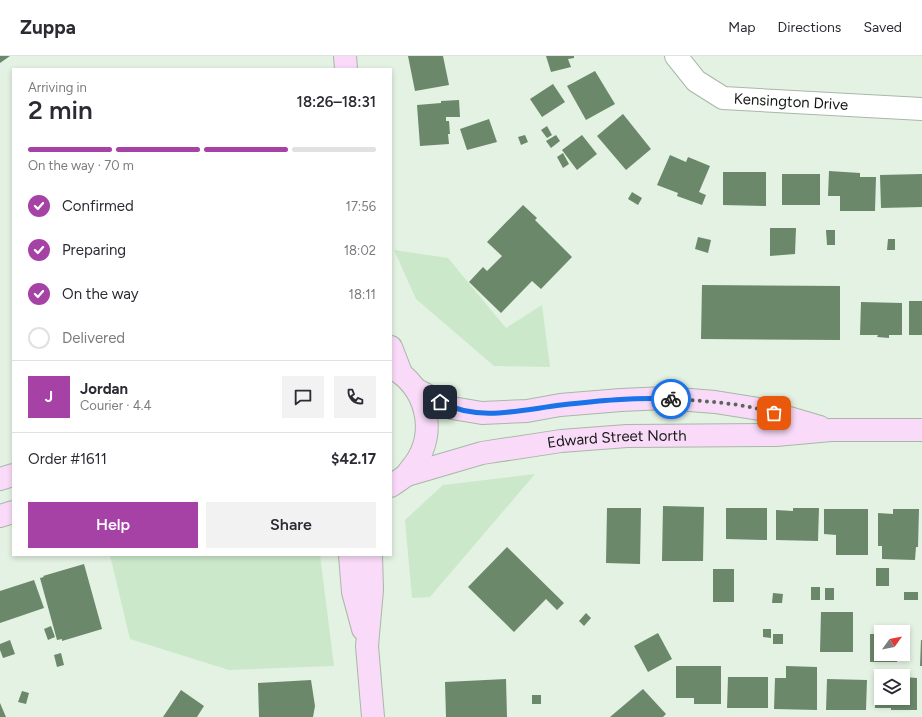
<!DOCTYPE html>
<html lang="en">
<head>
<meta charset="utf-8">
<style>
  :root { --surface:#fff; --page:#f2f2f3; --text:#2b2b33; --muted:#7c7c81; --line:#e1e1e2; --accent:#a641a6 }
  body { margin:0; font-family:Figtree,sans-serif; background:var(--page); color:var(--text); height:100vh; display:flex; flex-direction:column; font-size:15px; white-space:nowrap }
  * { box-sizing:border-box; margin:0 }
  p { font-size:13px; color:var(--muted) }
  .icon { flex:none; width:22px; height:22px; fill:none; stroke:currentColor; stroke-width:2; stroke-linecap:round; stroke-linejoin:round }
  .map { position:relative; flex:1; overflow:hidden }
  .drawer { position:absolute; left:12px; top:12px; width:380px; height:488px; display:flex; flex-direction:column; background:var(--surface); border-radius:0px; box-shadow:0 2px 6px #0003 }
  .drawer>* { flex:none }
  .needle { width:26px; rotate:57deg }
  .controls { position:absolute; left:874px; top:569px; display:grid; gap:8px }
  .controls a { display:grid; place-items:center; width:36px; height:36px; border-radius:0px; background:var(--surface); box-shadow:0 2px 6px #0003; font-size:20px }
  .pin { position:absolute; display:grid; place-items:center; width:34px; height:34px; color:#fff; margin:-17px; border-radius:8px; box-shadow:0 2px 6px #0006 }
  .courier { position:absolute; display:grid; place-items:center; width:40px; height:40px; margin:-20px; border:3px solid #1a73e8; border-radius:50%; background:#fff; color:#222; box-shadow:0 1px 5px #0007 }
  .overview em { font-style:normal; font-weight:600 }
  .overview div { display:flex; flex-direction:column-reverse }
  .overview { display:flex; align-items:center; justify-content:space-between; height:68px; padding:0 16px }
  h1 { font-size:26px; font-weight:600; line-height:30px }
  .bar { display:grid; grid-template-columns:repeat(4,1fr); gap:6px 4px; align-content:center; height:48px; padding:0 16px }
  .bar i { height:5px; border-radius:3px; background:var(--line) }
  .bar .current { background:var(--accent) }
  .bar p { grid-column:span 4 }
  .line { display:flex; align-items:center; gap:10px; padding:0 16px; border-top:1px solid var(--line) }
  .line div { flex:1 }
  .round { display:grid; place-items:center; flex:none; width:42px; height:42px; border-radius:0px; background:var(--page) }
  ol { padding:0 16px; list-style:none }
  li { display:flex; align-items:center; gap:12px; height:44px }
  li p { margin-inline-start:auto }
  li .icon { padding:4px; border-radius:50%; background:var(--accent); color:#fff; stroke-width:4 }
  li:last-child { color:var(--muted) }
  li i { width:22px; height:22px; border:2px solid var(--line); border-radius:50% }
  .cta { display:flex; gap:8px; margin-top:auto; padding:8px 16px }
  .cta a { flex:1; height:46px; border-radius:0px; background:var(--accent); color:#fff; font-size:16px; font-weight:600; line-height:46px; text-align:center }
  .cta a+a { background:var(--page); color:var(--text) }
  header { display:flex; align-items:center; gap:24px; box-sizing:border-box; height:56px; padding:0 20px; background:var(--surface); border-bottom:1px solid var(--line) }
  header strong { font-size:19px }
  nav { display:flex; gap:22px; margin-inline-start:auto; font-size:14px }
  .map>svg:first-child { display:block }
  .green { fill:#cbe9ca }
  .building { fill:#6b886a }
  .lines { fill:none; stroke-linecap:round; stroke-linejoin:round }
  .street-casing { stroke:#a9b7a8; stroke-width:24 }
  .secondary-casing { stroke:#a9b7a8; stroke-width:24 }
  .street { stroke:#fff; stroke-width:22 }
  .secondary { stroke:#f9daf8; stroke-width:22 }
  .done { stroke:#5c655c; stroke-width:4; stroke-dasharray:0 7.2 }
  .route { stroke:#1a73e8; stroke-width:5 }
  .labels { text-anchor:middle; dominant-baseline:central; stroke-width:3; stroke-linejoin:round; paint-order:stroke }
  .street-label { font-size:15px; fill:#141914; stroke:#f2fef2 }
</style>
</head>
<body>
<header>
<strong>Zuppa</strong>
<nav><a>Map</a><a>Directions</a><a>Saved</a></nav>
</header>
<div class="map">
<svg width="922" height="661" viewBox="0 0 922 661">
  <rect width="100%" height="100%" fill="#e3f2e3"/>
  <!-- green -->
  <g class="green">
    <path d="M394,194l54,8 58,70 36,-23 8,62 -56,-1 -78,-67z"/>
    <path d="M535,418l-105,123 -18,1 -7,-78 38,-35z"/>
    <path d="M110,499h210l14,111 -105,4 -99,-31z"/>
  </g>
  <!-- building -->
  <g class="building">
    <path d="M0,0h10l-10,7z"/>
    <path d="M408,0h35l6,29 -34,6z"/>
    <path d="M546,0h28v2l-6,1 3,8 -20,5z"/>
    <path d="M595,15l20,33 -29,16 -19,-34z"/>
    <path d="M553,28l12,18 -23,15 -12,-18z"/>
    <path d="M459,44l1,17h-14v4h3l1,13h-2l1,10 -29,2 -3,-41 24,-2v-2z"/>
    <path d="M623,58l28,35 -25,21 -29,-34z"/>
    <path d="M489,63l8,23 -30,8 -7,-21z"/>
    <path d="M547,70l5,9 -5,3 -6,-8z"/>
    <path d="M525,79l3,7 -7,3 -3,-8z"/>
    <path d="M556,79l4,6 -9,7 -5,-7z"/>
    <path d="M582,79l15,19 -20,16 -15,-20z"/>
    <path d="M563,97l6,11 -6,4 -6,-11z"/>
    <path d="M670,99l16,7 2,-5 22,9 -11,26 7,3 -4,10 -25,-9 1,-3 -21,-8z"/>
    <path d="M829,115l31,2v4h16l-1,34h-35v-15h-12z"/>
    <path d="M723,116h43v34l-43,-1z"/>
    <rect x="782" y="118" width="38" height="31"/>
    <path d="M922,118v33l-41,1 -1,-33z"/>
    <path d="M632,136l10,6 -4,7 -10,-6z"/>
    <path d="M523,149l14,13 -2,2 37,37 -31,32 -9,-8 -31,32 -32,-31 14,-15 4,4 15,-15 -15,-14z"/>
    <path d="M770,172h26l-1,26 -25,2z"/>
    <path d="M826,174h9v15h-8z"/>
    <path d="M698,181l13,3 -3,13 -13,-4z"/>
    <path d="M888,183h7v11h-8z"/>
    <path d="M702,229l138,1v54l-139,-1z"/>
    <rect x="909" y="245" width="13" height="34"/>
    <path d="M861,246l41,1v32h-13v3l-12,-1 1,-2h-18z"/>
    <path d="M663,450l41,1 -1,54h-41z"/>
    <path d="M607,452h34l-1,56 -34,-1z"/>
    <path d="M726,452h41v32l-41,-1z"/>
    <path d="M793,452h26l-1,33 -42,-1v-30l17,1z"/>
    <path d="M824,453h44v46h-32v-20l-12,-1z"/>
    <path d="M893,453h26l-1,38h-2l-1,13 -33,-1v-13h-4v-33l15,1z"/>
    <path d="M507,491l57,56 -7,7 -11,-11 -32,33 -46,-45z"/>
    <path d="M84,508l18,65 -40,12v-2l-5,1 -17,-62 4,-1 -1,-1z"/>
    <rect x="876" y="512" width="13" height="18"/>
    <rect x="713" y="513" width="21" height="33"/>
    <path d="M34,524l10,28 -44,15v-32z"/>
    <rect x="811" y="531" width="9" height="13"/>
    <rect x="825" y="532" width="9" height="12"/>
    <rect x="904" y="536" width="14" height="8"/>
    <path d="M773,537l10,1 -1,9h-10z"/>
    <path d="M821,556h32v40h-33z"/>
    <path d="M586,557l5,5 -7,8 -5,-5z"/>
    <path d="M51,570l4,11 -7,3 -4,-11z"/>
    <path d="M763,573h8v9l-8,-1z"/>
    <path d="M658,577l14,26 -24,13 -14,-26z"/>
    <rect x="773" y="578" width="10" height="10"/>
    <path d="M870,578h11v20h17l-1,8h-27z"/>
    <path d="M10,584l5,14 -12,4 -3,-8v-6z"/>
    <path d="M921,584h1v26h-2z"/>
    <path d="M61,597l3,12 -7,2 -3,-12z"/>
    <path d="M676,610h45v38h-27v-6h-18z"/>
    <path d="M786,610l31,1v43l-43,-1 1,-31h11z"/>
    <path d="M728,621h40v31h-41z"/>
    <path d="M875,621h6v21h22v-21l14,1v32h-26v-2h-16z"/>
    <path d="M506,623l1,38h-61l-1,-35z"/>
    <path d="M827,623l40,1 -1,30h-40z"/>
    <path d="M311,624l4,26 -2,11h-54l-1,-34z"/>
    <path d="M643,633l23,25 -3,3h-53z"/>
    <path d="M181,634l23,16 -7,11h-34z"/>
    <path d="M22,635l7,2 -3,11 -8,-2z"/>
    <rect x="532" y="639" width="9" height="9"/>
    <path d="M0,647l6,14h-6z"/>
  </g>
  <g class="lines">
    <defs>
      <g id="street">
        <path id="s1" d="M676,0l20,25 27,17 199,11"/>
      </g>
      <g id="secondary">
        <path d="M345,0l1,13"/>
        <path d="M391,291l10,26"/>
        <path d="M391,311c36,20 47,65 23,98 -3,3 -5,7 -8,10 -4,4 -10,7 -15,11"/>
        <path d="M417,334l35,18 30,5 45,-2 33,-6 61,-5 44,-2 50,4 44,7 61,18"/>
        <path id="s2" d="M407,419l75,-22 79,-12 66,-5 149,-1 55,-5h91"/>
        <path d="M0,423l13,-4"/>
        <path d="M0,460l13,-4"/>
        <path d="M350,499l3,37 10,37"/>
        <path d="M371,499l1,35 -5,56 6,71"/>
      </g>
    </defs>
    <!-- street casing -->
    <use href="#street" class="street-casing"/>
    <!-- secondary casing -->
    <use href="#secondary" class="secondary-casing"/>
    <!-- street -->
    <use href="#street" class="street"/>
    <!-- secondary -->
    <use href="#secondary" class="secondary"/>
  </g>
  <g class="lines">
    <!-- done -->
    <path class="done" d="M671,343c35,2 70,4 103,14"/>
    <!-- route -->
    <path class="route" d="M440,346c39,20 80,8 121,3 36,-4 74,-8 110,-6"/>
  </g>
  <g class="labels">
    <!-- street labels -->
    <g class="street-label">
      <text stroke="none"><textPath href="#s1" startOffset="132">Kensington Drive</textPath></text>
      <text stroke="none"><textPath href="#s2" startOffset="214">Edward Street North</textPath></text>
    </g>
  </g>
</svg>
<div class="controls">
<a><svg class="needle" viewBox="-14 -14 28 28"><path d="M0-13l5 13h-10z" fill="#e53935"/><path d="M0 13l5-13h-10z" fill="#7c7c81"/></svg></a>
<a><svg class="icon" aria-label="layers" viewBox="0 0 24 24"><path d="M12 4l9 5-9 5-9-5zM3 14l9 5 9-5"/></svg></a>
</div>
<div class="pin" style="left:774px;top:357px;background:#ea580c"><svg class="icon" aria-label="bag" viewBox="0 0 24 24"><path d="M5 8h14l-1 12H6zM9 8a3 3 0 0 1 6 0"/></svg></div>
<div class="pin" style="left:440px;top:346px;background:#1f2937"><svg class="icon" aria-label="home" viewBox="0 0 24 24"><path d="M3 11l9-7 9 7M6 9v11h12V9"/></svg></div>
<div class="courier" style="left:671px;top:343px"><svg class="icon" aria-label="bike" viewBox="0 0 24 24"><circle cx="6" cy="16" r="4"/><circle cx="18" cy="16" r="4"/><path d="M6 16l4-8h5l3 8M10 8l3 8H6M13 5h3"/></svg></div>
<section class="drawer">
<div class="overview"><div><h1>2 min</h1><p>Arriving in</p></div><em>18:26–18:31</em></div>
<div class="bar"><i class="current"></i><i class="current"></i><i class="current"></i><i></i><p>On the way · 70 m</p></div>
<ol>
<li><svg class="icon" aria-label="check" viewBox="0 0 24 24"><path d="M5 12l5 5 9-10"/></svg>Confirmed<p>17:56</p></li>
<li><svg class="icon" aria-label="check" viewBox="0 0 24 24"><path d="M5 12l5 5 9-10"/></svg>Preparing<p>18:02</p></li>
<li><svg class="icon" aria-label="check" viewBox="0 0 24 24"><path d="M5 12l5 5 9-10"/></svg>On the way<p>18:11</p></li>
<li><i></i>Delivered</li>
</ol>
<div class="line" style="height:72px"><b class="round" style="background:var(--accent);color:#fff">J</b><div><b>Jordan</b><p>Courier · 4.4</p></div><a class="round"><svg class="icon" aria-label="chat" viewBox="0 0 24 24"><path d="M4 5h16v11H9l-5 4z"/></svg></a><a class="round"><svg class="icon" aria-label="phone" viewBox="0 0 24 24"><path d="M5 4h4l2 5-3 2q2 4 5 5l2-3 5 2v4C11 20 4 13 5 4z"/></svg></a></div>
<div class="line" style="height:52px"><div>Order #1611</div><b>$42.17</b></div>
<div class="cta"><a>Help</a><a>Share</a></div>
</section>
</div>
</body>
</html>
